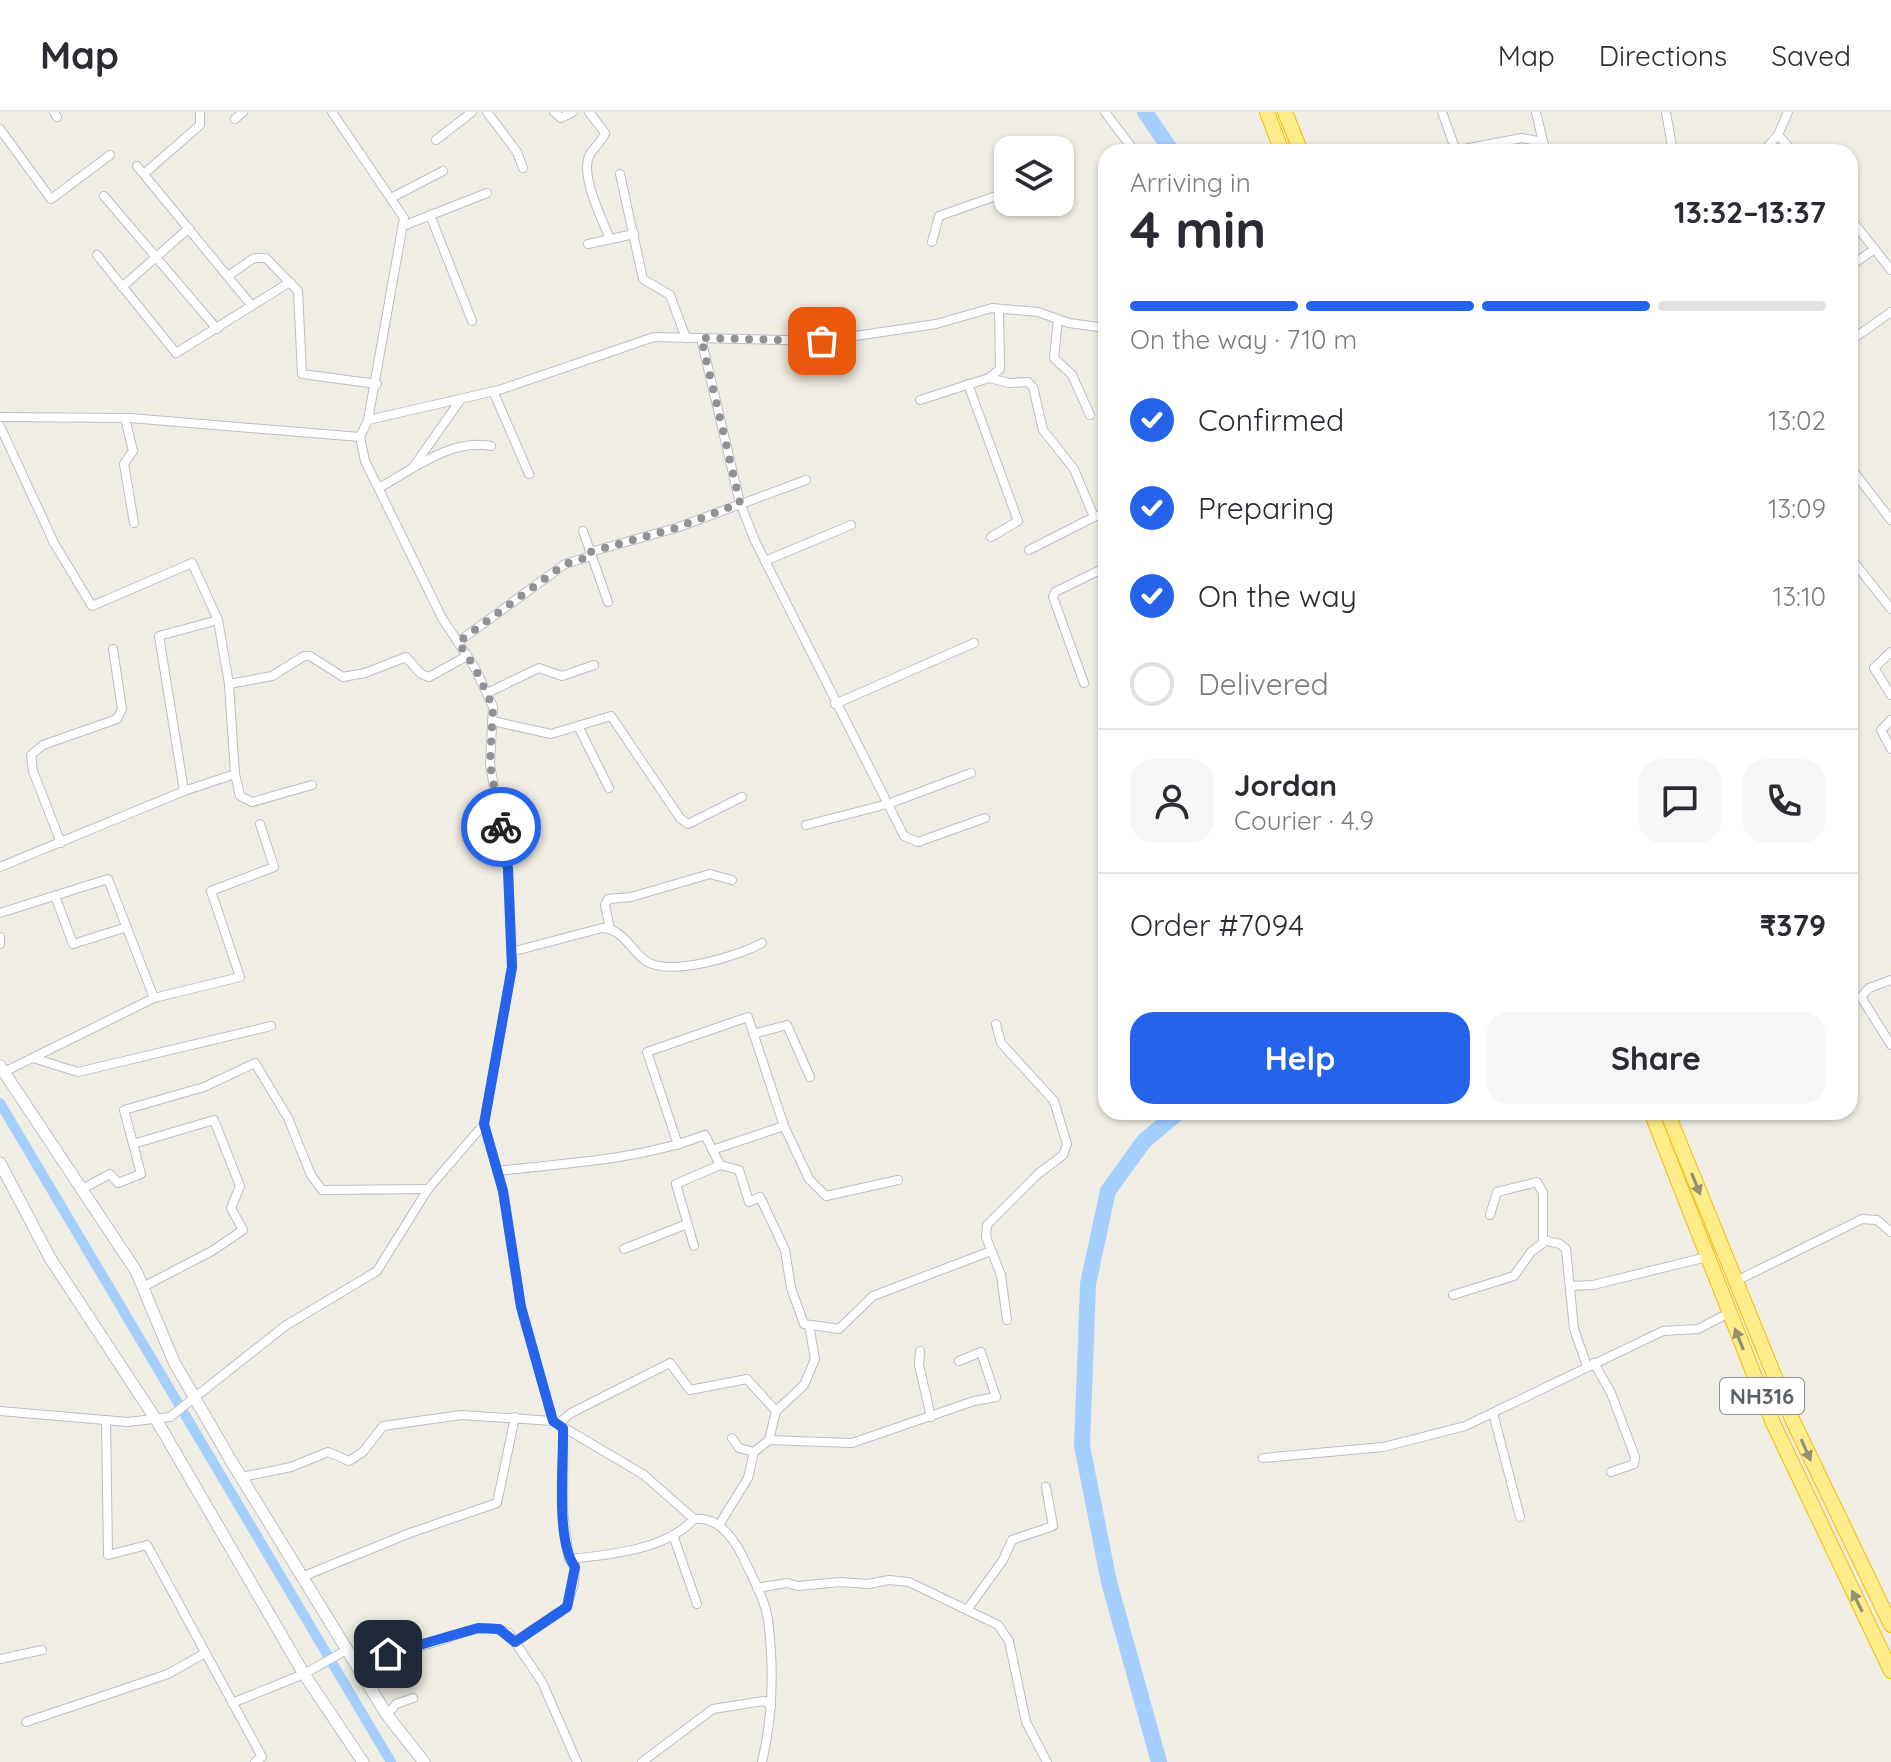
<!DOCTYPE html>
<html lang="en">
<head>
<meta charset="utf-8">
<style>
  :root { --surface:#fff; --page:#f7f7f7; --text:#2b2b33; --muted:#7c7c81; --line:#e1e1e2; --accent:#2563eb }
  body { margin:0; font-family:Quicksand,sans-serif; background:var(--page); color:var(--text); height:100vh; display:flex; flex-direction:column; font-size:30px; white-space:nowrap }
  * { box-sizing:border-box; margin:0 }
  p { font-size:26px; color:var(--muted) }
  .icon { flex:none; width:44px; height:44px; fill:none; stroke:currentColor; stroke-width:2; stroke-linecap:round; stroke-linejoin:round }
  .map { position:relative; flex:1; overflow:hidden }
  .panel { position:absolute; left:1098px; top:32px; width:760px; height:976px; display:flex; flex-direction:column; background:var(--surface); border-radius:24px; box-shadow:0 2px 6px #0004 }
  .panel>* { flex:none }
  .buttons { position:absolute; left:994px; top:24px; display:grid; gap:16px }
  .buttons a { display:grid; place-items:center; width:80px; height:80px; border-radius:16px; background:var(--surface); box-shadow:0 2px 6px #0004; font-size:40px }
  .pin { position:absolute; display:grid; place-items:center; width:68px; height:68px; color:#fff; margin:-34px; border-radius:16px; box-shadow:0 4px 12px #0006 }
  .courier { position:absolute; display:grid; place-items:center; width:80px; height:80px; margin:-40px; border:6px solid #2563eb; border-radius:50%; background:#fff; color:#222; box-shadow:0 2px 10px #0007 }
  .headline em { font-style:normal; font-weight:700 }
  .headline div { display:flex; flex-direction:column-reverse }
  .headline { display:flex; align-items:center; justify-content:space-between; height:136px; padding:0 32px }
  h1 { font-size:52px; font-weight:700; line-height:60px }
  .bar { display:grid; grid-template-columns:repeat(4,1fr); gap:12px 8px; align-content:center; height:96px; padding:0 32px }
  .bar i { height:10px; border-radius:6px; background:var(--line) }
  .bar .active { background:var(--accent) }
  .bar p { grid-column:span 4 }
  .line { display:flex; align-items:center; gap:20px; padding:0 32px; border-top:2px solid var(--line) }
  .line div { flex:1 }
  .round { display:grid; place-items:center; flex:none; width:84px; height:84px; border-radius:24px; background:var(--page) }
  ol { padding:0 32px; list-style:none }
  li { display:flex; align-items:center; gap:24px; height:88px }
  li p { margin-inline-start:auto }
  li .icon { padding:8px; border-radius:50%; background:var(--accent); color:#fff; stroke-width:4 }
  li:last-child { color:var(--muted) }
  li i { width:44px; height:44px; border:4px solid var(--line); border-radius:50% }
  .cta { display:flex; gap:16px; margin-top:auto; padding:16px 32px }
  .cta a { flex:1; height:92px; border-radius:24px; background:var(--accent); color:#fff; font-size:32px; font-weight:700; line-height:92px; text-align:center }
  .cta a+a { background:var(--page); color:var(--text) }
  header { display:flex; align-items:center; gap:48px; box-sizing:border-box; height:112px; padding:0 40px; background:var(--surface); border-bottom:2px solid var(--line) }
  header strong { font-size:38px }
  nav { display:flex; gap:44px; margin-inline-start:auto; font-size:28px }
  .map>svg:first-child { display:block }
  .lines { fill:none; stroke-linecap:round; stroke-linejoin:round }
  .canal { stroke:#a4cfff; stroke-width:10 }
  .river { stroke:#a4cfff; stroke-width:16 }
  .street-casing { stroke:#bbbdc4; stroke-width:10 }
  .secondary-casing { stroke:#bcbfc6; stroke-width:13 }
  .highway-casing { stroke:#f3be00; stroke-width:16 }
  .street { stroke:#fff; stroke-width:8 }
  .secondary { stroke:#fff; stroke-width:11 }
  .highway { stroke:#ffed8b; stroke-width:14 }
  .oneway { fill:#949173 }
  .done { stroke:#8f9192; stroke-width:8; stroke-dasharray:0 14.4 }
  .route { stroke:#2563eb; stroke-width:10 }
  .labels { text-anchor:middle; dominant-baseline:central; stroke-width:6; stroke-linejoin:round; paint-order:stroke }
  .shield { fill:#fff; stroke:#8c8f94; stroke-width:2 }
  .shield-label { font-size:22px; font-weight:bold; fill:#5b5f66 }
</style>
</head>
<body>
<header>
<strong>Map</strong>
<nav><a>Map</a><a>Directions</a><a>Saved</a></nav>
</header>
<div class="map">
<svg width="1891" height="1650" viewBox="0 0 1891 1650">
  <rect width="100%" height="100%" fill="#f0eee4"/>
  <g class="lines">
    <!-- canal -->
    <path class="canal" d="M0,991l391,659"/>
    <!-- river -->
    <g class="river">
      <path d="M1145,0l27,40"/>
      <path d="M1159,1650l-50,-180 -27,-136 6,-162 20,-93 36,-50 35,-29"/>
    </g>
    <defs>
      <g id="street">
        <path d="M54,0l3,5"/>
        <path d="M332,0l72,106 -36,202"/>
        <path d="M487,0l30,40 6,16"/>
        <path d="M554,0l7,6 12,-6"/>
        <path d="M589,0l16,21c-3,9 -10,13 -15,21 -11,20 12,65 20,85"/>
        <path d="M1105,0l30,40"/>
        <path d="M1442,0l13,36"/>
        <path d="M1536,0l7,30"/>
        <path d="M1666,0l7,40"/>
        <path d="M235,7l8,-7"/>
        <path d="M0,17l51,70 59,-44"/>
        <path d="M1778,23l15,17"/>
        <path d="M436,28l36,-28"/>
        <path d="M1058,38l3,-9"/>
        <path d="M1448,40l74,-14 21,4 4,10"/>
        <path d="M1763,40l15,-17 10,-23"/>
        <path d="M137,54l115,140"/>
        <path d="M145,61l55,-48v-13"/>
        <path d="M620,62l23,105 27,16 16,43"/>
        <path d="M104,84l113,133"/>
        <path d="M391,86l52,-27"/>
        <path d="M430,103l42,106"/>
        <path d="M1850,106l41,52"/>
        <path d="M403,114l84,-33"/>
        <path d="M932,130l7,-26 57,-20 4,-5 -1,-17 9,-8"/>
        <path d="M588,132l46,-10"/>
        <path d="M97,143l79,98 114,-71"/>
        <path d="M1850,154l25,-17"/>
        <path d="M228,164l26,-18h12l32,33 4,83 75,10"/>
        <path d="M122,175l67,-59"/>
        <path d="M1058,207l-4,39 18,17 18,40"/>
        <path d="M701,226l39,165 15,38 149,295 14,6 67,-24"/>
        <path d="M1850,229l41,-29"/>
        <path d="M989,266l20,5 19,-1 5,5 10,43 31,39 20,48 -65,33"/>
        <path d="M968,272l50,137 -27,16"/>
        <path d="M493,279l36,83"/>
        <path d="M920,288l69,-22 11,-9 -1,-60"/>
        <path d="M0,305l130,1 230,19 8,-17 131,-30 155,-53 168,4 114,-17 56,-16 46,4 31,11 37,5"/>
        <path d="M125,306l8,33 -9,13 10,59"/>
        <path d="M0,314l54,117 38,63 100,-43 26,57 11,64"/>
        <path d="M360,325l5,24 77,157 33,50 18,39 -3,57 18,105 4,98 -28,157 19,67 18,116 32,114 91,54 50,44c24,-3 39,18 49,38 9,20 22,42 25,63 6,47 5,96 -6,142"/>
        <path d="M414,354l47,-67"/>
        <path d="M1850,355l41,53"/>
        <path d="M379,376c34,-19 73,-50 112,-42"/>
        <path d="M1094,405l12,-4"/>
        <path d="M583,419l25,71"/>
        <path d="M590,440l86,-24 130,-48"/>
        <path d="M1850,445l41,52"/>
        <path d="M765,449l86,-36"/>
        <path d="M458,530l107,-78 26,-8"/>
        <path d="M1891,540l-17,16 17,27"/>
        <path d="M1084,571l-31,-86 2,-5 51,-25"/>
        <path d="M487,581l52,-25 23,8 32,-11"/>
        <path d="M835,592l139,-61"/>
        <path d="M1891,608l-10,10 10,19"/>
        <path d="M492,609l59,13 60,-18 69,102 8,6 54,-27"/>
        <path d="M578,614l31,62"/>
        <path d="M235,662l5,22 12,6 60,-17"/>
        <path d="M184,679l51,-17 -6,-90 43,-8 32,-20h6l33,21 22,-4 41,-16 15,17 8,3 38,-21"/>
        <path d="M806,713l82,-21 83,-31"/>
        <path d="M61,731l-28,-72 -2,-16 12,-10 74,-26 5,-10 -9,-60"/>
        <path d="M0,755l184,-76 -25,-155 59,-16"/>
        <path d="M55,784l18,48 54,-17"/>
        <path d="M0,801l108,-34 46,119 -150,74"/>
        <path d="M610,817l-5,-24 3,-6 23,-2 79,-23 22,6"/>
        <path d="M0,825v7"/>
        <path d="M511,840l91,-24c22,1 28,22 44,33 24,16 93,-5 116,-18"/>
        <path d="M1891,868l-22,8 -8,9 30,48"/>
        <path d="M154,886l86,-21 -29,-86 63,-24 -14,-43"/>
        <path d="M996,912l5,19 53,58 13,43 -4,11 -25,19 -51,51 -1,12 15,38 6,45"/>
        <path d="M753,922l34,-9 23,52"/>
        <path d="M33,946l45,14 193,-46"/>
        <path d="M784,1014l25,53 17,17 72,-16"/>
        <path d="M133,1032l81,-24 26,66 -9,22 12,22 -31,21 -69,36"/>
        <path d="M678,1033l-31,-93 101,-35 36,109 -72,24"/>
        <path d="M497,1059c69,-8 143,-11 208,-36l15,30"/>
        <path d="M82,1077l28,-15 8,9 23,-9 -17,-64 80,-23 51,-24 33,55 23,57 11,15 106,-1"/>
        <path d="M1543,1128l17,4 6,5 8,80 13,37"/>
        <path d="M694,1134l-18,-62 44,-19 19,5 10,32 11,-5 25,53 6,38 13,36 35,5 34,-33 118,-45"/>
        <path d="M624,1137l63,-25"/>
        <path d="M1736,1169l126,-62 15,1 14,12"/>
        <path d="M1571,1174l22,-1 114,-28"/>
        <path d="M1453,1183l61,-19 17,-24 12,-9v-50l-6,-11 -40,10 -7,23"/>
        <path d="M920,1239l-1,14 12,52"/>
        <path d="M1594,1251l17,30 24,64 -1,7 -23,8"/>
        <path d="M0,1299l128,11 42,-5 115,-91 92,-55 51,-82 56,-65"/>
        <path d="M1493,1301l27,104"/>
        <path d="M106,1308l2,135 39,-10 115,212 -7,5"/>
        <path d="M558,1312l13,-11 99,-50 20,27 57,-11 29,32"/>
        <path d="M769,1328l7,-29 28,-26 11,-26 -6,-34"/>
        <path d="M754,1340l15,-12 83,3 122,-42 22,-4 -15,-45 -22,9"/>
        <path d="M1263,1346l120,-11 82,-21 198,-95 35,-2 31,-16"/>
        <path d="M242,1365l49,-10 37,-15 21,9 14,-9 20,-26 78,-11 92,6"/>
        <path d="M719,1413l29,-47 6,-26 -15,-4 -7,-10"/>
        <path d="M673,1423l24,69"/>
        <path d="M569,1447c40,-4 97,-9 125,-40"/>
        <path d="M304,1464l106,-43 87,-30 18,-86"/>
        <path d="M757,1476l30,-5 11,3 42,-4 28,2 21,-4 20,2 89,43 11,16 17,81 21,40"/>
        <path d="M967,1498l36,-50 9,-20 41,-14 -7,-39"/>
        <path d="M515,1530l52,-35 7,-24 1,-16 -6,-8 -6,-48v-83"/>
        <path d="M352,1544c26,-2 51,-5 77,-12 27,-7 51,-24 80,-11l33,49 35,80"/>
        <path d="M0,1547l42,-9"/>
        <path d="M232,1591l72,-29 44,-25"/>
        <path d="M387,1603l9,-11 17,-6"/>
        <path d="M26,1610l142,-48 37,-21"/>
        <path d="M642,1650l71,-53 51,-8 7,5"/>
      </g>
      <g id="secondary">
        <path d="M0,954l136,205 38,91 56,97 157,256 37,47"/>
        <path d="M0,1051l50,95 107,163 147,253 59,88"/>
      </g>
      <g id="highway">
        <path d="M1267,0l15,40"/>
        <path d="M1285,0l16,40"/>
        <path d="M1651,1000l122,311 118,248"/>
        <path d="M1667,1000l125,307 99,206"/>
      </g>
    </defs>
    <!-- street casing -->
    <use href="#street" class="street-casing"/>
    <!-- secondary casing -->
    <use href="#secondary" class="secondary-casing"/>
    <!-- highway casing -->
    <use href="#highway" class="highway-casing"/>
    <!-- street -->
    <use href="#street" class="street"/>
    <!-- secondary -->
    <use href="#secondary" class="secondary"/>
    <!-- highway -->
    <use href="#highway" class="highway"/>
  </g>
  <!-- one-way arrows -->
  <defs><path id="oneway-solid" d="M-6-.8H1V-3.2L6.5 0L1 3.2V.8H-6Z" transform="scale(2)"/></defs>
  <g class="oneway">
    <use href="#oneway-solid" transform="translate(1696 1072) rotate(68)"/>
    <use href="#oneway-solid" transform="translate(1739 1227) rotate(-112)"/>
    <use href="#oneway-solid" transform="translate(1806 1338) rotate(66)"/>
    <use href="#oneway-solid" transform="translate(1857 1489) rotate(-116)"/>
  </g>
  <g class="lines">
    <!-- done -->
    <path class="done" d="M501,715l-11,-63 3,-57 -18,-39 -17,-26 107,-78 26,-8 -1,-4 86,-24 64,-25 -39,-165 121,3"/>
    <!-- route -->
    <path class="route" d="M388,1542l90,-26 21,1 16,13 52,-35 8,-40c-20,-27 -11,-106 -12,-139l-10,-7 -32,-114 -18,-116 -19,-67 28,-157 -4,-98 -7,-42"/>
  </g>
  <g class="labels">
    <!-- shield labels -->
    <rect class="shield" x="1720" y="1266" width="84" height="36" rx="6"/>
    <g class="shield-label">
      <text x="1762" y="1284">NH316</text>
    </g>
  </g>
</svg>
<div class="buttons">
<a><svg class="icon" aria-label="layers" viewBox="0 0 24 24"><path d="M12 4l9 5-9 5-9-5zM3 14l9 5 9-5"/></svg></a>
</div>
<div class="pin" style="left:822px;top:229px;background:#ea580c"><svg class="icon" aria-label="bag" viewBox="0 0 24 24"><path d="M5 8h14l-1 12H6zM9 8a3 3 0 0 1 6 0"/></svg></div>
<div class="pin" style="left:388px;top:1542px;background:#1f2937"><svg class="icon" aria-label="home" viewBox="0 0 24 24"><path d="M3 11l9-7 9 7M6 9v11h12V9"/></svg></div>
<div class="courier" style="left:501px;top:715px"><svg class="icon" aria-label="bike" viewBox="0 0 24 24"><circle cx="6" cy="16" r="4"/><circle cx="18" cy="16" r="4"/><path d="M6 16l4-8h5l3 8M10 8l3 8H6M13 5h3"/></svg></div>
<section class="panel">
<div class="headline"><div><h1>4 min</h1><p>Arriving in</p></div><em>13:32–13:37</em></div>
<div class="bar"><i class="active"></i><i class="active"></i><i class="active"></i><i></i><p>On the way · 710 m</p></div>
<ol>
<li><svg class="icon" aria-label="check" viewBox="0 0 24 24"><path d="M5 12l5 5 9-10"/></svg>Confirmed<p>13:02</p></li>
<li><svg class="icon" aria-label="check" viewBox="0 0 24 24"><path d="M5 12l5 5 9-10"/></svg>Preparing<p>13:09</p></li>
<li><svg class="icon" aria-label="check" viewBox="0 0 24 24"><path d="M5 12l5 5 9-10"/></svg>On the way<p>13:10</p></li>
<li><i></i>Delivered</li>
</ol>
<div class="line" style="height:144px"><a class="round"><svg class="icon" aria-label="person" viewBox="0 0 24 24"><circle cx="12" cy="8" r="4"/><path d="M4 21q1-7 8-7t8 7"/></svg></a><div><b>Jordan</b><p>Courier · 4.9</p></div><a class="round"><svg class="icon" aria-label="chat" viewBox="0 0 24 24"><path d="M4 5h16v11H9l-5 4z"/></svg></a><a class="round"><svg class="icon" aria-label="phone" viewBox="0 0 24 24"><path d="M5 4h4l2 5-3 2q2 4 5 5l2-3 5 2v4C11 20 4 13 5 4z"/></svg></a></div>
<div class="line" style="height:104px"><div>Order #7094</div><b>₹379</b></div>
<div class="cta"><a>Help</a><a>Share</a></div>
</section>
</div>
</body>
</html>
